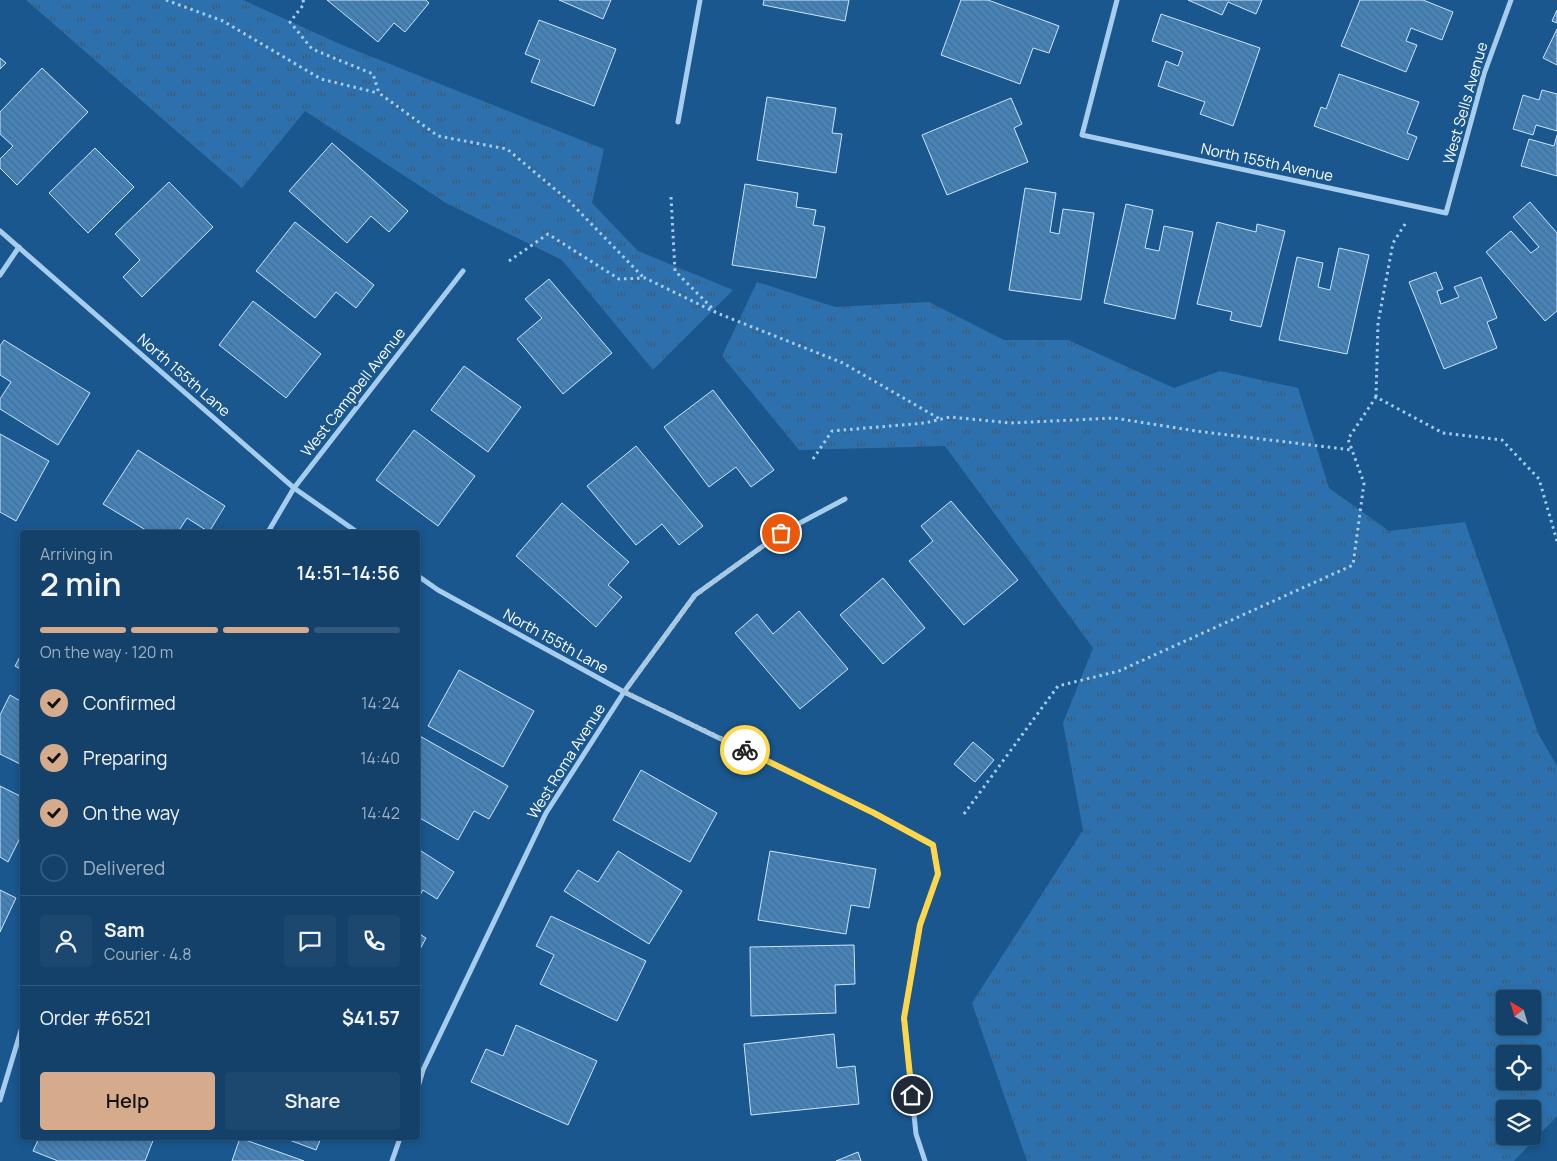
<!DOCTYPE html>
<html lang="en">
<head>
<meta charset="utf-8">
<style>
  :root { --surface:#13416a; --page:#1c4870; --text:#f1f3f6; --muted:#9dafc1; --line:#325a7e; --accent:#d6ab8b }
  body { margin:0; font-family:Manrope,sans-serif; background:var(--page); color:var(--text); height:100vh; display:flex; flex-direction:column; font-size:19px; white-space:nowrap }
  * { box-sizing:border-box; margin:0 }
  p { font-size:16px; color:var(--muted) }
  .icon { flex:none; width:28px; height:28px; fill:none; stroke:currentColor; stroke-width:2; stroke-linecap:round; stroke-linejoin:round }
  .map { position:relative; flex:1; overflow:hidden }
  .details { position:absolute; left:20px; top:530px; width:400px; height:610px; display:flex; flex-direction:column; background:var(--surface); border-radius:5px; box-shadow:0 2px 8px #0003,0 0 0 1px var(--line) }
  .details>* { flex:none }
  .needle { width:32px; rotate:322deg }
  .tools { position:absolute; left:1496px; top:990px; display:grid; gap:10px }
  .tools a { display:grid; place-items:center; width:45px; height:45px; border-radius:5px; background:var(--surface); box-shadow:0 2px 8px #0003,0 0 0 1px var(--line); font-size:25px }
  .pin { position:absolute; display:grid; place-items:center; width:42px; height:42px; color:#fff; margin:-21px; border:2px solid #fff; border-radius:50%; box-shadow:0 1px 5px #0007 }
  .courier { position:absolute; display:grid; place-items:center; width:50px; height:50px; margin:-25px; border:4px solid #ffd54a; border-radius:50%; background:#fff; color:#222; box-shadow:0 1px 6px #0007 }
  .headline em { font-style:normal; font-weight:600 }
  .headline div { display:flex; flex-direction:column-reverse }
  .headline { display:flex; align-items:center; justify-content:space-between; height:85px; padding:0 20px }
  h1 { font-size:32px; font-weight:600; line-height:38px }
  .bar { display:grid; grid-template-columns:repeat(4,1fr); gap:8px 5px; align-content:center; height:60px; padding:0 20px }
  .bar i { height:6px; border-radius:4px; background:var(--line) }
  .bar .active { background:var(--accent) }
  .bar p { grid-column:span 4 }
  .line { display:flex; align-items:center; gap:12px; padding:0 20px; border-top:1px solid var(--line) }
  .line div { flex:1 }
  .round { display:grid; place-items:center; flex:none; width:52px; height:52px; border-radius:5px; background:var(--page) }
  ol { padding:0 20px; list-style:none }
  li { display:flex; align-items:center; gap:15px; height:55px }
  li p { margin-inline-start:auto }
  li .icon { padding:5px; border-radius:50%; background:var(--accent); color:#111; stroke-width:4 }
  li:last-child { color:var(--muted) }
  li i { width:28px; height:28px; border:2px solid var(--line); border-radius:50% }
  .action { display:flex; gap:10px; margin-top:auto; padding:10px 20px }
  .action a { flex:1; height:58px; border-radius:5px; background:var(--accent); color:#111; font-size:20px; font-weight:600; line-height:58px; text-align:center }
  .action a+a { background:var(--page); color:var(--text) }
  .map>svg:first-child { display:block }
  .park { fill:url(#park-tufts); fill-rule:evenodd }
  .building { fill:url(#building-back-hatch); stroke:#cce5fa }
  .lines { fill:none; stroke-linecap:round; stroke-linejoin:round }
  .path { stroke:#a6cdee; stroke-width:3; stroke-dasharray:2.5 4; stroke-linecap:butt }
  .street { stroke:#a6cdee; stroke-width:5 }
  .done { stroke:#aec4d7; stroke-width:5; stroke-dasharray:0 9 }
  .route { stroke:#ffd54a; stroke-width:6 }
  .labels { text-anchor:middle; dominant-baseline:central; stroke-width:5; stroke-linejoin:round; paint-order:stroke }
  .street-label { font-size:15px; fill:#fff; stroke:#19578e }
</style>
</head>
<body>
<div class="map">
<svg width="1557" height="1161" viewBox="0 0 1557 1161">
  <defs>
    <pattern id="park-tufts" width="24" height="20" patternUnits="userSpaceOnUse" patternTransform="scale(1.25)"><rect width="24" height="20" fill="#2c71ad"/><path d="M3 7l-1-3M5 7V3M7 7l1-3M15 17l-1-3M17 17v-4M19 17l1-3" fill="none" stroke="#3f5b73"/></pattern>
    <pattern id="building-back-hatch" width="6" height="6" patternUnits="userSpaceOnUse" patternTransform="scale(1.25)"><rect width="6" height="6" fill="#4683b8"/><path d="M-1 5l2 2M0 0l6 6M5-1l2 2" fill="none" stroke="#486d8d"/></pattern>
  </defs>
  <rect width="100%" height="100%" fill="#19578e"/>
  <!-- park -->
  <g class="park">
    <path d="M26,0h217l99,45 262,104 -12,54 46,48 95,39 -80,80 -91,-110 -116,-57 -141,-92 -63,77z"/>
    <path d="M757,282l78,25 94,-5 75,38h64l106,48 46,-17 78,17 31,100 60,43 76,-9 74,213 18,31v350l-43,45h-487l-55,-158 111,-173 -20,-107 30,-75 -148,-202 -146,4 -77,-94zM1505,999h27v27h-27zM1505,1054h27v27h-27zM1505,1109h27v27h-27z"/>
  </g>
  <!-- building -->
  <g class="building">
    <path d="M327,0h99l3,3 -24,29 -11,-9 -16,19z"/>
    <path d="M559,0h52l-8,19z"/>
    <path d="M764,0h85l-4,21 -82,-16z"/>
    <path d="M961,0h27l71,26 -10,27 -16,-5 -13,36 -79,-29z"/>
    <path d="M1188,0h74l-6,14 -28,-12 -6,13z"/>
    <path d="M1360,0h63l30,12 -11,28 -31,-12 -5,13 11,4 -11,27 -65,-26z"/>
    <path d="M1557,10v13l-5,-2z"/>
    <path d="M1161,14l99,34 -27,78 -33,-12 5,-12 -47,-16 8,-25 12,5 5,-14 -31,-11z"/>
    <path d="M539,20l77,29 -22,57 -63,-24 9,-22 -15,-6z"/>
    <path d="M1557,29v36l-14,-7z"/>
    <path d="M0,58l6,5 -6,6z"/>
    <path d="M42,68l46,44 -71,73 -17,-17v-9l13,-13 -13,-12v-22z"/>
    <path d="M1339,74l80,28 -12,31 10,4 -9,23 -94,-34 7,-19 5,2z"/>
    <path d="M1542,90l15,4v37l-21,-6 -3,10 -20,-6 10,-34 16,5z"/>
    <path d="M767,97l69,11 -4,25 10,1 -6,39 -79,-13z"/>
    <path d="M1011,98l11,26 -8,4 14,34 -81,33 -25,-60z"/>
    <path d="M1557,135v41l-36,-10 8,-27 25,7z"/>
    <path d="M332,143l76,68 -19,21 -18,-16 -24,27 -58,-52z"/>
    <path d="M95,148l39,39 -46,46 -39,-40z"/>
    <path d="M169,182l44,45 -71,70 -19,-20 17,-17 -25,-26z"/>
    <path d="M745,184l53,9 -2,14 20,3 -3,15 12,2 -9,51 -84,-13z"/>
    <path d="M1025,188l31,5 -6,39 9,2 4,-25 31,4 -13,87 -72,-10z"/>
    <path d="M1530,202l27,31v78l-12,10 -59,-69 25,-21 20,22 8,-6 -26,-30z"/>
    <path d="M1126,204l27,6 -8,38 14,3 5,-25 29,6 -18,87 -71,-16z"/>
    <path d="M295,222l79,63 -18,23 -20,-16 -21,26 -59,-47z"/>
    <path d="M1217,222l39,10 1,-8 28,7 -24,96 -31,-7 2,-8 -35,-8z"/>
    <path d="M1339,248l30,7 -22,99 -68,-14 18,-83 26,6 -5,24 12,3z"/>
    <path d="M1436,272l7,17 -6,2 4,13 18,-7 -5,-10 27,-10 16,41 -10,4 10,26 -53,21 -35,-87z"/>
    <path d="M549,279l63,74 -49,41 -46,-55 25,-21 -17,-19z"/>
    <path d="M253,301l68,53 -35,44 -67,-53z"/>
    <path d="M4,340l86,53 -32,52 -58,-36v-10l11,-17 -11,-7v-29z"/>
    <path d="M464,366l57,41 -33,45 -57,-42z"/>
    <path d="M713,390l61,80 -23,17 -15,-20 -27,20 -45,-60z"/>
    <path d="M414,430l61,46 -37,50 -62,-46z"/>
    <path d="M0,434l49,27 -33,60 -16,-9z"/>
    <path d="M636,446l67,80 -24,19 -17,-21 -26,21 -49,-59z"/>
    <path d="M138,450l87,56 -16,26 -22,-14 -9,14h-29l-46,-28z"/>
    <path d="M951,501l67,79 -54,45 -55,-64 24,-20 -12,-15z"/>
    <path d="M562,503l67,59 -21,23 14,12 -26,30 -80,-71z"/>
    <path d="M883,578l42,50 -42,36 -43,-49z"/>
    <path d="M799,611l49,58 -48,40 -65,-76 22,-19 16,20z"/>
    <path d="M22,653v17l-7,-4z"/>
    <path d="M459,670l75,41 -31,56 -75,-41z"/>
    <path d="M10,695l12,7v63l-22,-11v-39z"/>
    <path d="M418,735l90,51 -19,33 -15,-8 -16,29 -40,-23z"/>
    <path d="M973,742l21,18 -19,22 -21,-18z"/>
    <path d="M641,770l76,43 -27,49 -77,-42z"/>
    <path d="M0,786l22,11v37l-14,28 -8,-5z"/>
    <path d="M418,849l36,23 -17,27 -14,-9 -5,8z"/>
    <path d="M618,851l64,40 -33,53 -85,-53 14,-21 20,12z"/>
    <path d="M770,851l106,18 -7,39 -18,-3 -5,29 -88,-14z"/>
    <path d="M0,890l16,8 -16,34z"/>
    <path d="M551,916l95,45 -29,60 -77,-37 14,-29 -18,-9z"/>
    <path d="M418,933l8,5 -8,15z"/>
    <path d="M854,945l1,39 -20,1 1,28 -85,3 -1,-69z"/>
    <path d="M516,1025l81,36 -29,64 -97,-43 15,-33 17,7z"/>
    <path d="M834,1034l3,34 18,-2 4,38 -108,11 -7,-71z"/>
    <path d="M39,1138h115l-9,23h-87l-25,-10z"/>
    <path d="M240,1138l64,23h-72z"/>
    <path d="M284,1138h37l-5,12z"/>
    <path d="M858,1152l3,9h-25z"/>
  </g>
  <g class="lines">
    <!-- path -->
    <g class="path">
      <path d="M166,0l57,21 98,58 57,14"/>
      <path d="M303,0l1,4 -14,18 22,27 61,25 6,19 59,43 69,13 62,52 75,77"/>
      <path d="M671,197l4,74 40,40"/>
      <path d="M509,261l39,-27 71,45 26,-1 72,35 126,50 97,56"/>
      <path d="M1376,397l2,-74 15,-80 14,-22"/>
      <path d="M813,459l19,-28 93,-8 25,-6 61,6 103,-5 82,13 156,19"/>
      <path d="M964,814l94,-128 61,-15 234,-106 11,-82 -16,-44 28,-42 67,36 59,7 37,39 18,62"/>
    </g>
    <!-- street -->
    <g class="street">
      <path d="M1117,0l-35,135 364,78 38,-139 27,-74"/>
      <path d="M678,122l22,-122"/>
      <path d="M0,231l294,257 63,44"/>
      <path d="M0,275l19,-28"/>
      <path d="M268,532l26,-44 169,-217"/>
      <path d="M418,576l20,14 186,102 250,121 59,32 5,29 -18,51 -16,93 12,116 9,27"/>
      <path d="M418,1087l5,-17 123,-257 78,-121 71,-97 86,-62 64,-34"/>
      <path d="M0,1100l22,-73"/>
      <path d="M392,1161l8,-23"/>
    </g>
  </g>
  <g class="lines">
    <!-- done -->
    <path class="done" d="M745,750l-121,-58 71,-97 86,-62"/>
    <!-- route -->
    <path class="route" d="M745,750l129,63 59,32 5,29 -18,51 -16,93 8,77"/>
  </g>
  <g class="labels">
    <!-- street labels -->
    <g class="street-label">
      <text transform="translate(1465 103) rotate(-74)">West Sells Avenue</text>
      <text transform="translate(1267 162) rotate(12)">North 155th Avenue</text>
      <text transform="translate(184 375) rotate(41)">North 155th Lane</text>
      <text transform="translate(353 392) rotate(-52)">West Campbell Avenue</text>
      <text transform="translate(556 641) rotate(29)">North 155th Lane</text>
      <text transform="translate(566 761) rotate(-58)">West Roma Avenue</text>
    </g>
  </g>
</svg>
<div class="tools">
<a><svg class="needle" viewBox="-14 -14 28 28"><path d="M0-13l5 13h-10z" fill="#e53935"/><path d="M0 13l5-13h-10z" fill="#9dafc1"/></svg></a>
<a><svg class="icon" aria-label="locate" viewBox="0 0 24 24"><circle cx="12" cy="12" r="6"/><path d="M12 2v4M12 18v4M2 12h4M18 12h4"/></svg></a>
<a><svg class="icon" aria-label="layers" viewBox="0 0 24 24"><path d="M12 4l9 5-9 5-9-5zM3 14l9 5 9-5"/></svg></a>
</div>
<div class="pin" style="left:781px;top:533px;background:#ea580c"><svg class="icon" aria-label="bag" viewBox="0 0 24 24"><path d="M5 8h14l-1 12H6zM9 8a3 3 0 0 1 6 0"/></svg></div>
<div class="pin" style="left:912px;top:1095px;background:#1f2937"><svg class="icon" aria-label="home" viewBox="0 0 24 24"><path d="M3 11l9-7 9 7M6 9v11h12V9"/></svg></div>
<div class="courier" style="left:745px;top:750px"><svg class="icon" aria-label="bike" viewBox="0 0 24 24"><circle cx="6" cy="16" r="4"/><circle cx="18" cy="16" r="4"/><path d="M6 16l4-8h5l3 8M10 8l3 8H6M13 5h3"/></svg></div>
<section class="details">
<div class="headline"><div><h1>2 min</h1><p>Arriving in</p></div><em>14:51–14:56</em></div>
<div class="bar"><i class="active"></i><i class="active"></i><i class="active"></i><i></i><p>On the way · 120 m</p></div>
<ol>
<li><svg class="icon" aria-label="check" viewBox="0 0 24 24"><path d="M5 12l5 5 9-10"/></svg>Confirmed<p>14:24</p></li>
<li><svg class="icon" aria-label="check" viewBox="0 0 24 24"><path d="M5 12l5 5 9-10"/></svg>Preparing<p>14:40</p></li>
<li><svg class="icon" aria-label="check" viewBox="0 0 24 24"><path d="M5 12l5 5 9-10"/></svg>On the way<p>14:42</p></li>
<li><i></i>Delivered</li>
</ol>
<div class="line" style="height:90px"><a class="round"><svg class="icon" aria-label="person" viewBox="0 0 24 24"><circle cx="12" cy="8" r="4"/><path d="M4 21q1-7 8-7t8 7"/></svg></a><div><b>Sam</b><p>Courier · 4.8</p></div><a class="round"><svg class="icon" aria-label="chat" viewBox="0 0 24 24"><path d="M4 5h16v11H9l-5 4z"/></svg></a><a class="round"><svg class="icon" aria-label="phone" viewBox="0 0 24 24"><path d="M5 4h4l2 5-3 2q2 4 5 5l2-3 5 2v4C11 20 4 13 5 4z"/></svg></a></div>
<div class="line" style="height:65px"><div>Order #6521</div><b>$41.57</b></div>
<div class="action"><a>Help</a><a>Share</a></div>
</section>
</div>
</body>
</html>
